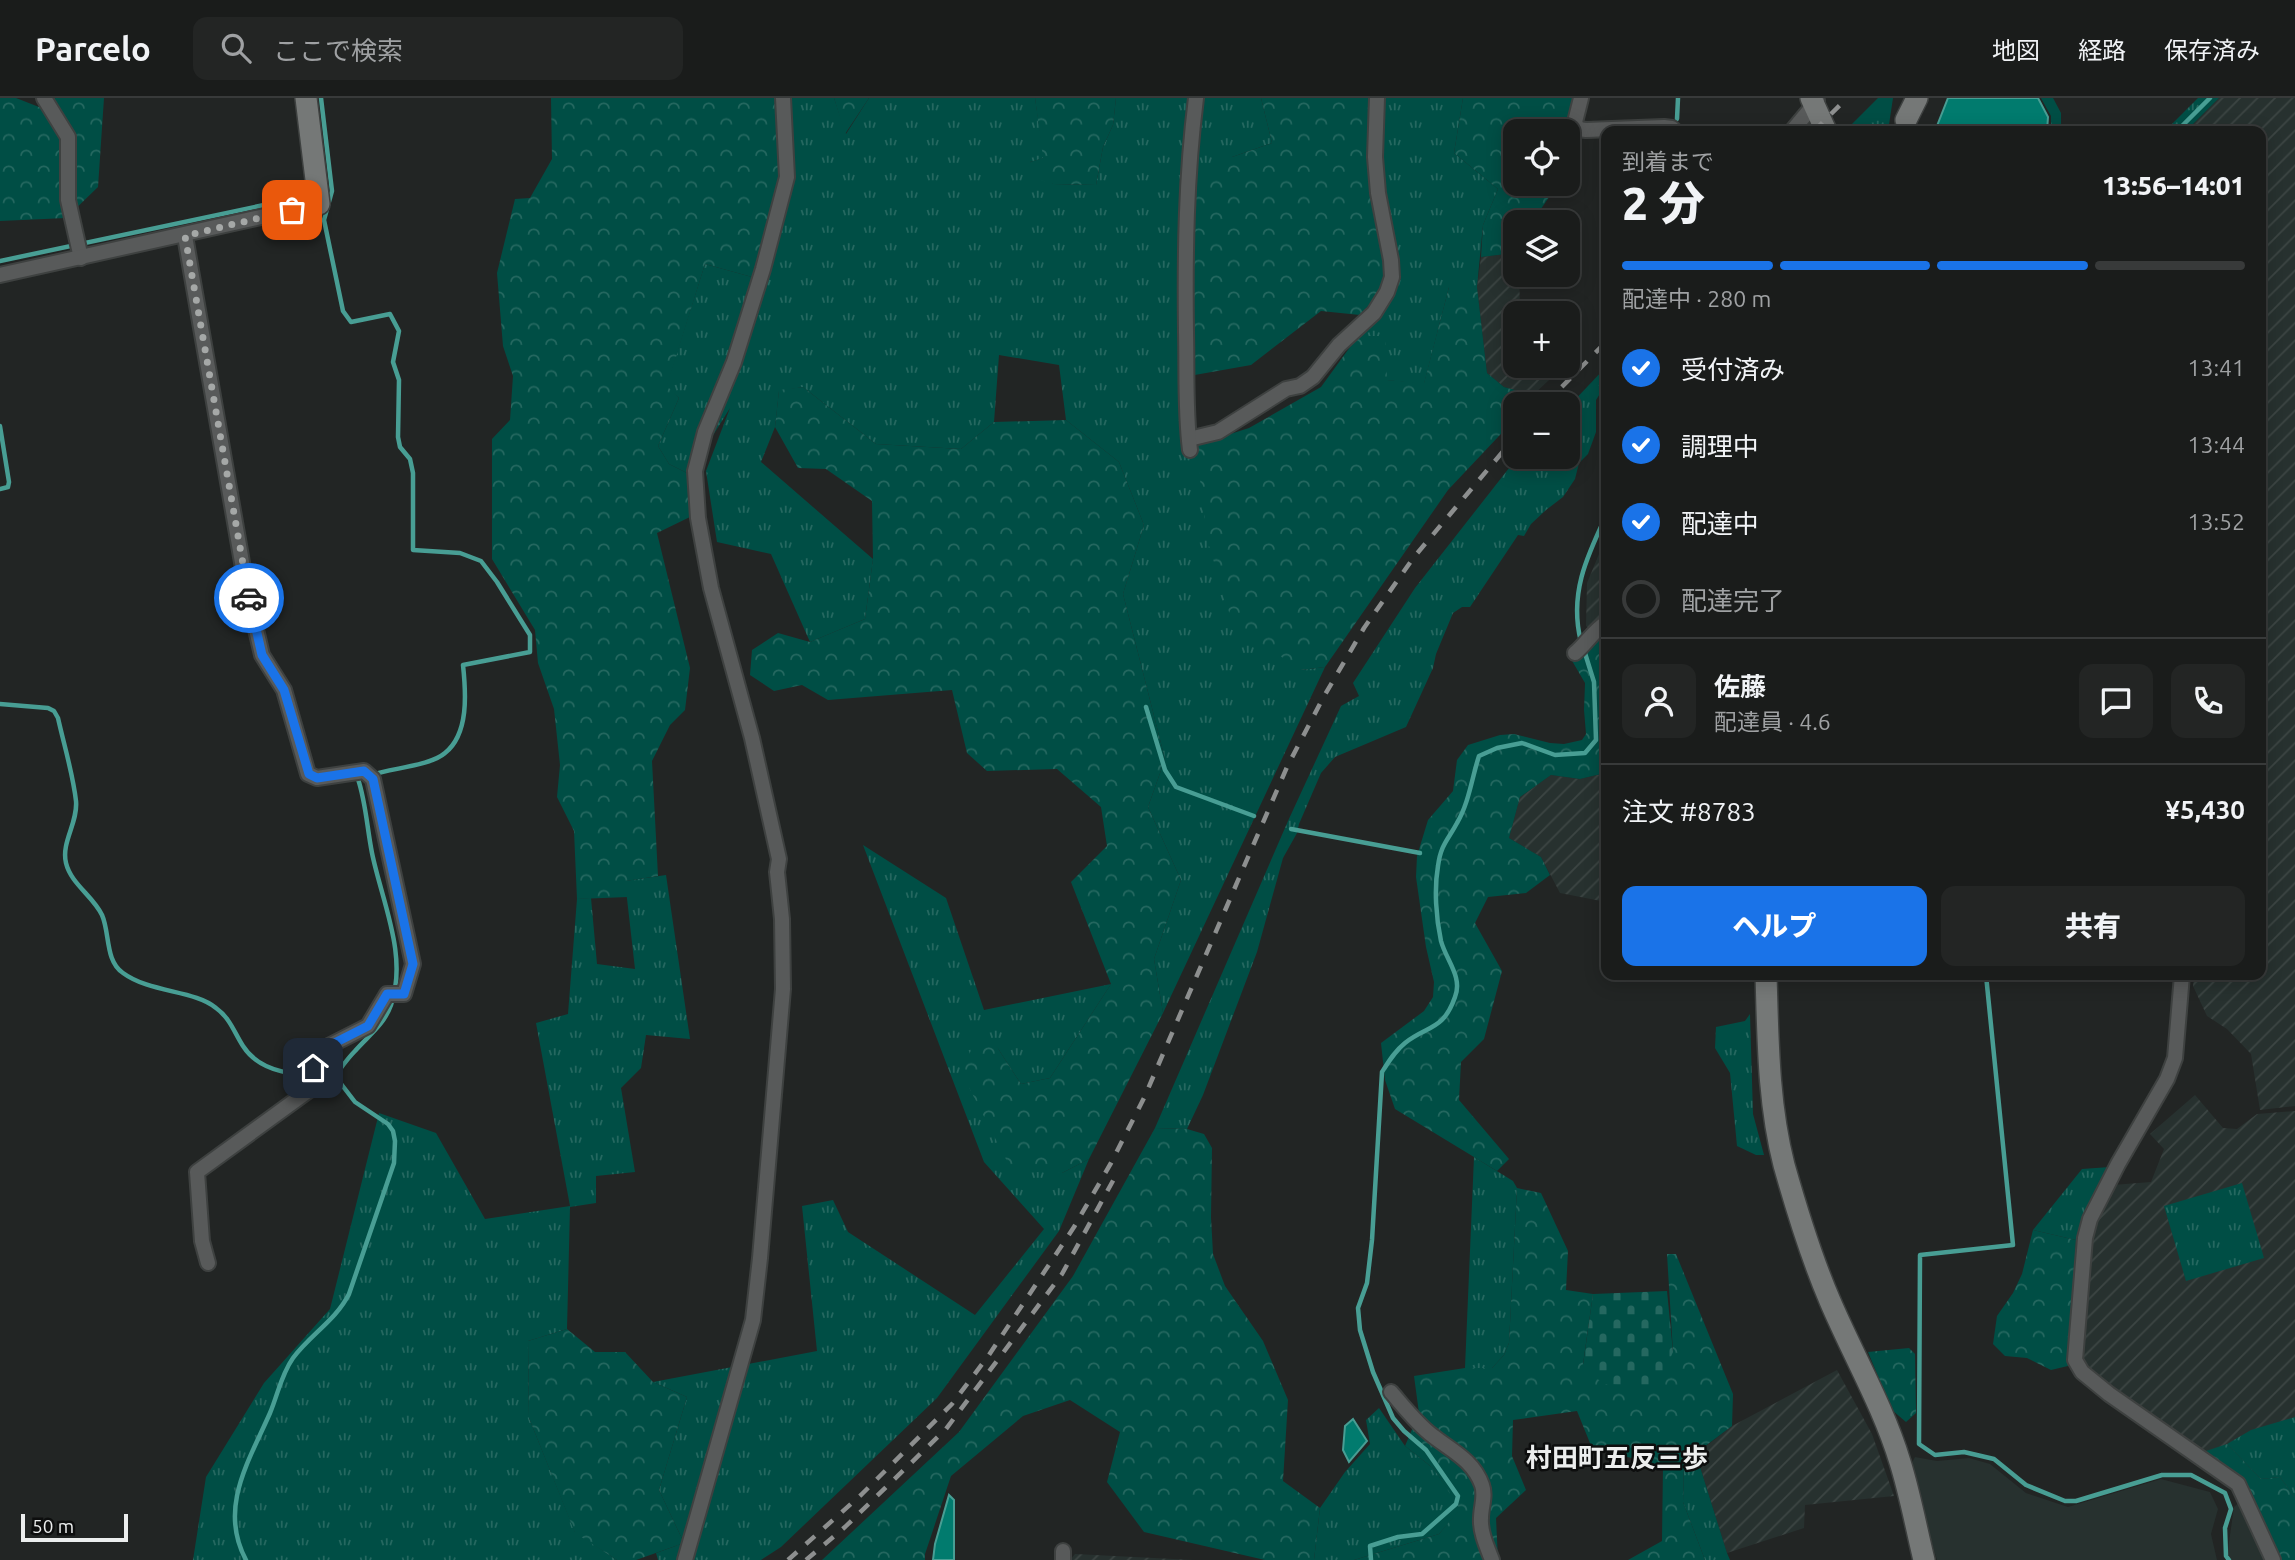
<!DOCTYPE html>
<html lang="ja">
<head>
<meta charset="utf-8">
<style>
  :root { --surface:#1a1c1b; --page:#232524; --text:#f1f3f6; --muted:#9fa1a3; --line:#383a3a; --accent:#1a73e8 }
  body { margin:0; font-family:Ubuntu,"Noto Sans JP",sans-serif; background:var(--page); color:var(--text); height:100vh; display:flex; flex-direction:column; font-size:26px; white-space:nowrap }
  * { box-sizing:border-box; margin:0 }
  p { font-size:23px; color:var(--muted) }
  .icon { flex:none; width:38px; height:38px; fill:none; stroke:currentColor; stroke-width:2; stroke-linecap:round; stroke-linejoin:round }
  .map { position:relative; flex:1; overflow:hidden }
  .drawer { position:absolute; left:1601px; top:28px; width:665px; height:854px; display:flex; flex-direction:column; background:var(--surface); border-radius:14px; box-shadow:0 4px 18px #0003,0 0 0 2px var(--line) }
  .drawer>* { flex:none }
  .tools { position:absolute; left:1503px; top:21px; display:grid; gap:14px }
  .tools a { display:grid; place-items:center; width:77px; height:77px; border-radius:14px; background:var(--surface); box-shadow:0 4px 18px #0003,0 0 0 2px var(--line); font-size:35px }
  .scale { position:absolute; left:21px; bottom:18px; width:107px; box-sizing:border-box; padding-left:7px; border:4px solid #eceeee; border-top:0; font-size:19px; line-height:24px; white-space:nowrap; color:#eceeee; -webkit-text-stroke:5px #0d0e0e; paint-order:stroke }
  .pin { position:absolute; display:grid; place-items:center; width:60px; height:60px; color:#fff; margin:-30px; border-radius:14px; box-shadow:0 4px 10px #0006 }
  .courier { position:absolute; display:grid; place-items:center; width:70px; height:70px; margin:-35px; border:5px solid #1a73e8; border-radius:50%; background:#fff; color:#222; box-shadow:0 2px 9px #0007 }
  .head em { font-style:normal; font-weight:800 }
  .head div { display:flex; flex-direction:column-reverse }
  .head { display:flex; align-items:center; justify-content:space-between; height:119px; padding:0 21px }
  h1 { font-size:46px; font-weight:800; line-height:52px }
  .bar { display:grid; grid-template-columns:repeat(4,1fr); gap:10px 7px; align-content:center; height:84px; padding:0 21px }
  .bar i { height:9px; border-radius:5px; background:var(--line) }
  .bar .on { background:var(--accent) }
  .bar p { grid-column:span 4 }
  .line { display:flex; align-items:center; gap:18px; padding:0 21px; border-top:2px solid var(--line) }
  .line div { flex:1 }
  .round { display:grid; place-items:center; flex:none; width:74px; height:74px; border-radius:14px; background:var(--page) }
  ol { padding:0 21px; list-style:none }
  li { display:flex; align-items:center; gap:21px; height:77px }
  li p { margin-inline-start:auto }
  li .icon { padding:7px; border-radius:50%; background:var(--accent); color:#fff; stroke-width:4 }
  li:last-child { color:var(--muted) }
  li i { width:38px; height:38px; border:4px solid var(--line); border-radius:50% }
  .primary-button { display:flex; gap:14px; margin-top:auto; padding:14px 21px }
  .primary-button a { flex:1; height:80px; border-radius:14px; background:var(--accent); color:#fff; font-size:28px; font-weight:800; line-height:80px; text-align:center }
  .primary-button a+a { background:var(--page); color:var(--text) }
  header { display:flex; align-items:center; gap:42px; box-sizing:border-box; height:98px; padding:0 35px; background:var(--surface); border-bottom:2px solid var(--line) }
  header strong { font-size:33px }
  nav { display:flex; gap:38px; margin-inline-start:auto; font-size:24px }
  .search { width:490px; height:63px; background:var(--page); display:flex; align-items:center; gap:18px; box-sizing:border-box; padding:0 24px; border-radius:14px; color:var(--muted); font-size:26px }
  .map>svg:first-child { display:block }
  .built { fill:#27312f }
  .industrial { fill:url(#industrial-furrows) }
  .grass { fill:url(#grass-tufts) }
  .forest { fill:url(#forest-crowns) }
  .cemetery { fill:url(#cemetery-stones) }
  .water { fill:#017b6e; stroke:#489e94; stroke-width:2 }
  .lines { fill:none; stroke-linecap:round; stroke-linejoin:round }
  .stream { stroke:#489e94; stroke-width:4.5 }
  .street-casing { stroke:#3e4140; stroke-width:18 }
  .secondary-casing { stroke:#3e4140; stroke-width:24 }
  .street { stroke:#585a5a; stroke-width:14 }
  .secondary { stroke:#757877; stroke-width:21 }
  .rail { stroke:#8d8f8f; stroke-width:4.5; stroke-dasharray:12 12; stroke-linecap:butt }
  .done { stroke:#a5a8a7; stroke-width:7; stroke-dasharray:0 12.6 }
  .route { stroke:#1a73e8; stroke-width:9 }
  .labels { text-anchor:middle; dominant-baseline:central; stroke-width:5; stroke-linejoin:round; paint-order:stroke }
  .quarter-label { font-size:26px; font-weight:bold; fill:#eceeee; stroke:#0d0e0e }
</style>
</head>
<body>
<header>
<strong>Parcelo</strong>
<div class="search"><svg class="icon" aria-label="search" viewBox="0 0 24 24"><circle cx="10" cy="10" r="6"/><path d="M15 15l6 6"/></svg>ここで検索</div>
<nav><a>地図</a><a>経路</a><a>保存済み</a></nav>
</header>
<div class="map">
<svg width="2295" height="1462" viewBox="0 0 2295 1462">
  <defs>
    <pattern id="industrial-furrows" width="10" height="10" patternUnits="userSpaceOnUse" patternTransform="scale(1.75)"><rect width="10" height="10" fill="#27312f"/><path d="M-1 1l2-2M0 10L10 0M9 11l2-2" fill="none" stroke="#3c4543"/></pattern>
    <pattern id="grass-tufts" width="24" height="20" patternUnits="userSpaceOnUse" patternTransform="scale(1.75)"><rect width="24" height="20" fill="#004e45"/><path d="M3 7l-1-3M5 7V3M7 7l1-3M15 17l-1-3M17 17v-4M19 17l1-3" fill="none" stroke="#256860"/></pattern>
    <pattern id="forest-crowns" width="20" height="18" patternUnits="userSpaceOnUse" patternTransform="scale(1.75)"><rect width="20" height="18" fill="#004e45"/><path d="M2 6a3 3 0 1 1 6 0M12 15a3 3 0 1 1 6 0" fill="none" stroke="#256860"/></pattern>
    <pattern id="cemetery-stones" width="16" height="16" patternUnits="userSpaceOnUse" patternTransform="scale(1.75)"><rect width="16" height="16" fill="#004e45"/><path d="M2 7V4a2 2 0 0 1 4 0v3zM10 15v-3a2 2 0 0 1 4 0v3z" fill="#256860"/></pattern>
  </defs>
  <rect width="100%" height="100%" fill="#222524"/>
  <!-- built -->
  <g class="built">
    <path d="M1915,1359l22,4 32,-3 21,6 36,29 42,14 93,-28 49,13 8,17 -7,25 6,26h-280l-28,-92z"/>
    <path d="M2242,1402l25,60h-36l-4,-4 7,-49z"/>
  </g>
  <!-- industrial -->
  <g class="industrial">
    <path d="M2219,0h76v1008l-35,4 -9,-56 -24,-25 -20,-13 -14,-30 1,-11h67v-844h-75z"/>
    <path d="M1515,155l1,22h3l1,31 8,7h-12v53h48l-31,29 -29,-8 -17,-14 -10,-86 4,-30z"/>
    <path d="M1606,439v106l-20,-17 1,-43z"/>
    <path d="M1606,667v137l-46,-9 -19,-36 -32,-19 11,-41 31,-22 29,4 21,-5z"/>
    <path d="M2195,997l28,33 14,1 20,-15 38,-3v449h-15l-38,-81 -154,-109 -7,-20 7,-104 25,-61 38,-3 13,-33 -14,-15z"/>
    <path d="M1837,1272l35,64 22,62 -89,9 -1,23 -77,25 -31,-99 36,-28z"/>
    <path d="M1075,1456l118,6h-123z"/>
  </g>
  <!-- grass -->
  <g class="grass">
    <path d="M775,0h59l12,36 23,-36h166l9,60 -14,4 23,22 43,1 7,-38 10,-22 3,-27h145l11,45 -40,14 -43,219 7,69 105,225 24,-3 -162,346 -9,-54 27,-79 -33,-73 17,-48 -42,-165 21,-69 -25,-63 -53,-42 -7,-55 -60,-10 -5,67 -33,27 -85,-5 -73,-57 -24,4 -4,36 -14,35 112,97 -8,60 -55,23 -39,-88 -54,-12 -11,-71 24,-63 -41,66 -20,-10 -11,-18 21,-48 -13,-11 39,-123 47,13 27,-131z"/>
    <path d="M1374,0h89l-9,55 44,36 -15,36 -6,62h-28l-25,97 -38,-4 -28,-44 2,-21 21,-24 5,-29 -17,-87z"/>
    <path d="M1878,0h15l-5,33h-43z"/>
    <path d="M2041,0h12l8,15v18h-10v-15z"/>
    <path d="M2198,0h21l-33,33h-21z"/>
    <path d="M1606,269v17l-10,16v32l-8,22 -9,9 -4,16 -12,18 -17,13 -15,14 -7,12 -6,-1 -48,72h-8l-9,6 -17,41 -3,14 -27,59 -71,30 -14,16 -22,51 -2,9 -14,25 -26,94 -54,143 -16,34 -32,-1 133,-307 53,-115 18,-10 -6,-13 62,-95 98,-125 6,-6h49v-50z"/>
    <path d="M863,747l83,53 38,112 127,-26 -61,94 -29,6 -24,-37 65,126 27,-14 -30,72 -122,167 -156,149 -20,13h-103l-2,-7 28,-10 -25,-53 28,-93 -34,-15 164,-31 -15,-145 31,-6 15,32 127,83 69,-86 -60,-67z"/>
    <path d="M666,777l24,164 -44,-4 -5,33 -20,20 14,84 -39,4v27l-26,4 -3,122 -39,12 1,77 46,114 42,28h-424l13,-83 58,-94 66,-74 49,-196 57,20 49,86 85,-13 -34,-183 32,-9 9,-115 14,-1 6,66 38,5 -10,-88z"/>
    <path d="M1750,916l3,100 11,41h-8l-19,-9 -7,-73 -15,-25 1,-21 29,-6z"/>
    <path d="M1474,1059l39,24 4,7 -8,155 -5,12 -12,13h-27z"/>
    <path d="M2110,1069l-34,73 -43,-10 49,-61z"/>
    <path d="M2242,1085l22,75 -78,23 -22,-75z"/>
    <path d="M1379,1310l26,38 29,23 27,40 -22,25 -85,26h-40l6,-52 25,-36 25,-28 -4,-24z"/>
    <path d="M2295,1319v81l-15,-21 -19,2 -34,-35 24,-14z"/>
    <path d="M1696,1356l31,99 3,7h-25l-22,-58 1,-40z"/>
  </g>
  <!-- forest -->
  <g class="forest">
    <path d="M0,0h16l23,9 15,-9h50l-6,89 -32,31 -66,3z"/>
    <path d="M551,0h224l4,80 -27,99 -47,-13 -38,122 12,12 -21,48 11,18 20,10 3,42 -35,17 33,135 -5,42 -15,15 -18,36 6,115 -32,5 2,16 -51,2 -3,-68 -17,-34 3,-32 -6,-56 -16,-46 -3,-33 -43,-71v-120l18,-19 3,-44 -10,-30 -6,-73 18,-74 15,-1 22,-39z"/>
    <path d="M834,0h35l-24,36z"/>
    <path d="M1035,0h81l-3,27 -10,22 -7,38 -43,-1 -15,-5 -8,-17 13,-4z"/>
    <path d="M1261,0h113l-5,77 17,87 -5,29 -21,24 -39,-4 -70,54 -62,11 3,-193 40,-26 40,-14z"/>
    <path d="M1463,0h111l-8,33h-50v53h42l-26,38h-16l-1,31 -34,4 2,-32 15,-36 -44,-36z"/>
    <path d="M1449,189h28l10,86 17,14 29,8 -2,8 -15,1 -1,15 -67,71 -123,177 -24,3 -51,-34 -21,-24 -22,-73 -11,-94 53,-17 72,-41 37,-51h27l2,44 37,3z"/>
    <path d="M803,289l73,57 85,5 33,-27 72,-2 53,42 25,63 -21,69 42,165 -17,48 33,73 -27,79 9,54 -74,146 -27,14 -50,-2 -51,-99 12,-26 24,1 24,37 29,-6 61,-94 -40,-102 36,-36 -6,-39 -44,-38 -70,2 -20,-18 -15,-63 -124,10 -26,-15 -28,6 -24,-16 2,-25 26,-17 32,9 55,-23 8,-60 -1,-58 -46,-32 -28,-1 -23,-41 4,-37z"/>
    <path d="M1602,540l4,5v122l-5,9 -21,5 -29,-4 -31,22 -11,41 32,19 9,18 -24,18 -38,4 -13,26 27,48 -18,68 -23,23 -2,38 50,59 -12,12 -102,-62 -10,-29 -4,-37 43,-32 9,-14 1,-15 -8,-35 -10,-70 1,-21 11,-36 25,-29 4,-31 11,-15 32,-10 14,-1 36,9 14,1 18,-4 4,-6 -2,-24 1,-27 -14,-24z"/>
    <path d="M1155,1030l32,1 17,5 8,14 -1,69 2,37 12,32 38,55 25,59 -5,81 37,27 -6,52h-49l-121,-28 -37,-50 13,-50 -50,-32 -47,16 -72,60 -26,78v6h-103l137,-128 114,-156z"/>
    <path d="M1517,1090l24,5 27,58 -2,39 27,4 -10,70 90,-12 -6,-98h9l57,140 -1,32 -48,36 -1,40 22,58h-77l34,-19 1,-75 -71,-18 -15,-37 -64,9 -1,36 14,34 -30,28 2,42h-144l85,-26 21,-25 -26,-40 -29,-23 14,-33 -5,-37 51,-8h27l12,-13 5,-12z"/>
    <path d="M2033,1132l43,10 -4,125 -21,5 -24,-12 -22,-2 -12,-12 4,-28 16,-23 9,-19z"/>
    <path d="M567,1231l28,23h30l28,30 34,15 -28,93 25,53 -48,17h-19l-42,-27 -46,-115 -1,-77z"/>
    <path d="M1909,1250l6,6 1,59 -10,9 -14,-12 -24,-58z"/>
    <path d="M2227,1346l34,35 19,-2 15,21v62h-15l-38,-81 -39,-27z"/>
  </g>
  <!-- cemetery -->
  <path class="cemetery" d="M1667,1193l6,61 -16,35 -54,-3 -20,-19 10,-71z"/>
  <!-- water -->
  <g class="water">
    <path d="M1948,0h90l10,19 -1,14h-112z"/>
    <path d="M1353,1321l14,22 -18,21 -6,-12 2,-24z"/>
    <path d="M949,1397l5,5v60h-21l2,-16z"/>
  </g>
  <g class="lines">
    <!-- stream -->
    <g class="stream">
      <path d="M321,0l11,93 -8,29 19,91 8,11 39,-8 9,17 -6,31 6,18 -1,57 2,10 10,12 3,14v77l47,3 21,8 16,21 33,53v17l-67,13c3,28 6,69 -18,88 -15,13 -54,15 -73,22"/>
      <path d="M1677,21l1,-21"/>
      <path d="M2177,33l33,-33"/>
      <path d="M0,163l302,-64"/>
      <path d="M0,328l9,56 -1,5 -8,2"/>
      <path d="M1581,544c-12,-47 5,-84 25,-126"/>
      <path d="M0,606l48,4 6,3 4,7c6,27 15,56 18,83 2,22 -15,41 -10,62 5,21 27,33 36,52 8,18 3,46 21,58 27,20 72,17 93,35 14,10 18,24 27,38 19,30 60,29 92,30"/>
      <path d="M1146,609l19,63 11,17 78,29"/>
      <path d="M1291,731l129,24"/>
      <path d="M1986,877l27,270 -93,10 -1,189 16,11 29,-3 30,7 32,26 39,16h11l86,-26h29l34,18 6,16 -6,19 1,28 3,4"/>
      <path d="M335,978c6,-8 12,-17 20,-25 13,-15 29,-26 36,-46 17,-50 -9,-103 -19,-152 -5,-25 -6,-50 -14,-74l5,-2"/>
      <path d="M246,1462c-28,-52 3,-99 24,-147 8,-19 11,-38 23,-55 17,-23 43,-38 56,-64l45,-131 1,-22 -2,-10 -5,-7 -33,-22 -20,-26"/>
      <path d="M1371,1462l-1,-14 28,-9 24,-3 34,-30 2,-8 -32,-46 -22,-19 -11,-13 -20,-46 -13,-42 -2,-22 9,-25 5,-43 10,-168c7,-11 13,-21 23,-29 23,-18 38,-12 50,-46 8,-20 -9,-37 -14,-56 -5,-23 -7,-52 -3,-75 3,-22 10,-26 19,-43 12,-20 15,-46 22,-67l18,-8 25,-5 33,12 30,-2 11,-13 -2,-58 -10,-32"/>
    </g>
    <defs>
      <g id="street">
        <path d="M44,0l24,39v63l13,58"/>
        <path d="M1581,0l-6,24 3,7 8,1 78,-3 8,1 3,3"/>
        <path d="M1792,33l25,-30"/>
        <path d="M185,138l62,355 15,64 22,35 24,84 9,4 47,-7 9,8 40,185 -9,30h-17l-19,32 -57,29 4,31 -118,86 5,69 6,22"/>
        <path d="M0,177l319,-71"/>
        <path d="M1189,341l29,-7 68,-43 14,-3 13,-9 26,-32 35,-32 13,-21 5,-15 -1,-17 -13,-67 -3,-36 2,-59"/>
        <path d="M1190,352c-5,-40 -3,-78 -4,-118 -1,-79 0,-155 10,-234"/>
        <path d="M1575,555c11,-9 19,-23 31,-30"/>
        <path d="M2182,877l-7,83 -8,21 -49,85 -28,55 -5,19 -10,122 7,12 27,22 129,90 35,76"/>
        <path d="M1391,1294c13,15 26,32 42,44 19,15 40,24 49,49 4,11 -1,22 -1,33 -1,14 6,29 11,42"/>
        <path d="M685,1462l68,-240 7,-62 23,-269 -1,-70 -5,-47 2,-13 -27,-121 -41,-150 -13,-70 -3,-47 10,-39 29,-70 29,-93 24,-92 -4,-79"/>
        <path d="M1063,1462v-9"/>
      </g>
      <g id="secondary">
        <path d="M306,0l13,106"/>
        <path d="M1811,0l15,33"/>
        <path d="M1906,22l11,-22"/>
        <path d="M1766,877c2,63 2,128 18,190 13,46 27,92 46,136 23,54 53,105 70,161 10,32 16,65 24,98"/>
      </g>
    </defs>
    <!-- street casing -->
    <use href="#street" class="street-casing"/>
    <!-- secondary casing -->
    <use href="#secondary" class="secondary-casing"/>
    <!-- street -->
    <use href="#street" class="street"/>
    <!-- secondary -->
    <use href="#secondary" class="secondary"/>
    <!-- rail -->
    <g class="rail">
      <path d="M1814,33l33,-33"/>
      <path d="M1545,306l61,-62"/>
      <path d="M788,1462l73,-65 91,-91 37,-49 85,-128 37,-64 33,-65 143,-331 36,-69 41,-70 50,-71 102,-121"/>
      <path d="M806,1462l39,-33 101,-98 116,-155 53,-97"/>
    </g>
  </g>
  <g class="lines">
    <!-- done -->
    <path class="done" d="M249,500l-64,-362 107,-26"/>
    <!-- route -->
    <path class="route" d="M249,500l13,57 22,35 25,84 8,4 47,-7 9,8 40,185 -9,30h-17l-19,32 -57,29 2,13"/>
  </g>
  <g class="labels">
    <!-- quarter labels -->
    <g class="quarter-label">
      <text x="1617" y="1359">村田町五反三歩</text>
    </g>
  </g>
</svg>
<div class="tools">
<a><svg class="icon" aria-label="locate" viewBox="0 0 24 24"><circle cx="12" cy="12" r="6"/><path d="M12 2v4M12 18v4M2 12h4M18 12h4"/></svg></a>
<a><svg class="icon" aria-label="layers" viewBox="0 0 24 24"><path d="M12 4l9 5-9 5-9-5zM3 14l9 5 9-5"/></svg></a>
<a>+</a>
<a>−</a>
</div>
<div class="scale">50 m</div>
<div class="pin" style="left:292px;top:112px;background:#ea580c"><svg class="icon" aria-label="bag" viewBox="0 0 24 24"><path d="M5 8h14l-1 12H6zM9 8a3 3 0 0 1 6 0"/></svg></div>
<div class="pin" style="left:313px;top:970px;background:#1f2937"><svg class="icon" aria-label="home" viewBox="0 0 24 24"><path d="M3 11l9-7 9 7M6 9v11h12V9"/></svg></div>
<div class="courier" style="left:249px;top:500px"><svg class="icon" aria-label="car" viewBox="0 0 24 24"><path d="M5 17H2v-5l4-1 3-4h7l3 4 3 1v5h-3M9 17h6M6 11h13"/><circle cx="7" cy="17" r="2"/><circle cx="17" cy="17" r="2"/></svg></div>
<section class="drawer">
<div class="head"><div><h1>2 分</h1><p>到着まで</p></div><em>13:56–14:01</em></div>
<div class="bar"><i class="on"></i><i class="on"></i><i class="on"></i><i></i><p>配達中 · 280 m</p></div>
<ol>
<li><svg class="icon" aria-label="check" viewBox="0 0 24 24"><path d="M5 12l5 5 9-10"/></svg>受付済み<p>13:41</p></li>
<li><svg class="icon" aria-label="check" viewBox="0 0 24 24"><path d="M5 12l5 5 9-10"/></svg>調理中<p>13:44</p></li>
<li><svg class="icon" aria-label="check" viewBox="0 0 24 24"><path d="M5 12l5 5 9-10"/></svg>配達中<p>13:52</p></li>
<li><i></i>配達完了</li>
</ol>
<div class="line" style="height:126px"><a class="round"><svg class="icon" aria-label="person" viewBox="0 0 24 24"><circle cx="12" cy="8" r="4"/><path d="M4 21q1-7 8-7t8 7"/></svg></a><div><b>佐藤</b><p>配達員 · 4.6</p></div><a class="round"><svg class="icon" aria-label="chat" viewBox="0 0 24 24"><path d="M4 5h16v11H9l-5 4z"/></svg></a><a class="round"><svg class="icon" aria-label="phone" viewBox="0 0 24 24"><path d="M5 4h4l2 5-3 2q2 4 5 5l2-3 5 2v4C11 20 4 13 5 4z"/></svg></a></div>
<div class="line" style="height:91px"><div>注文 #8783</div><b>¥5,430</b></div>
<div class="primary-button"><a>ヘルプ</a><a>共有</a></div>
</section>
</div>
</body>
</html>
